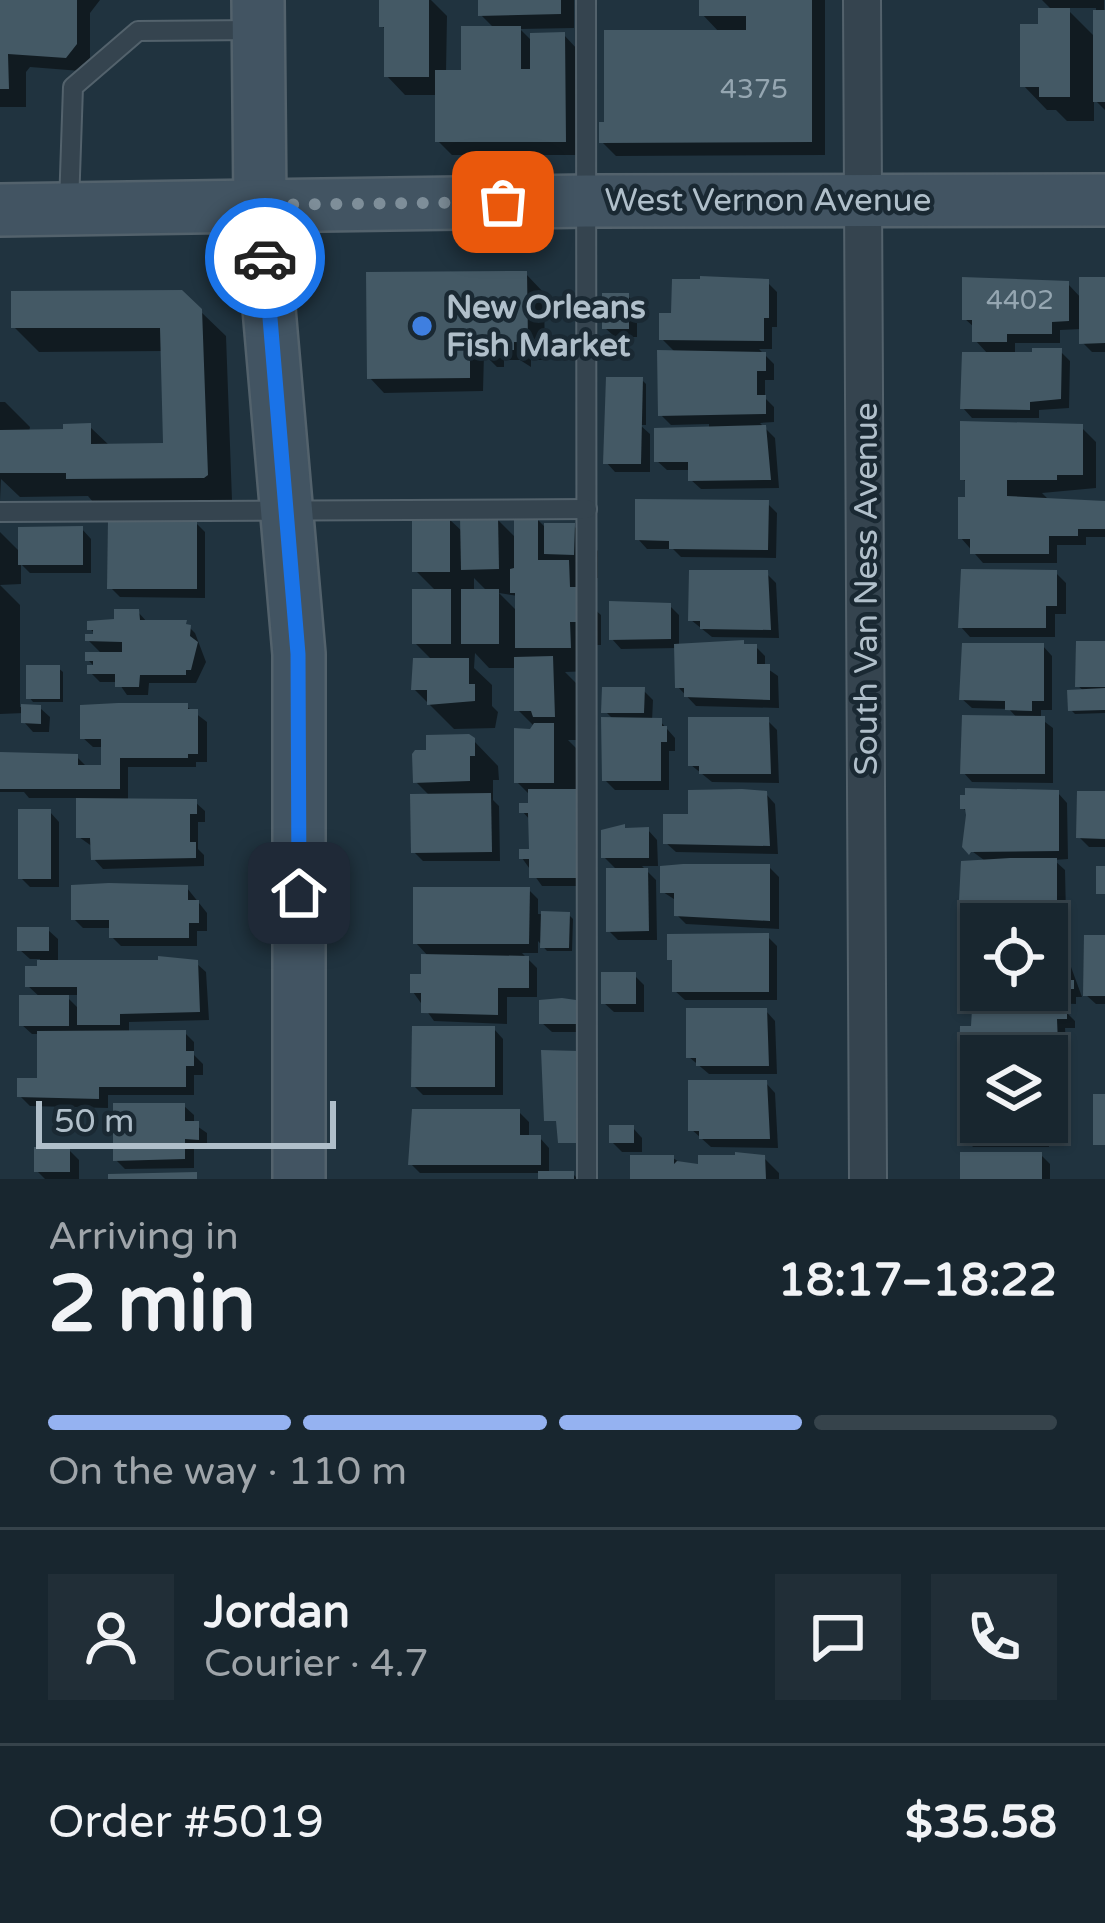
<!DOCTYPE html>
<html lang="en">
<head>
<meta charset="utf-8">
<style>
  :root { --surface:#18262f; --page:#212e37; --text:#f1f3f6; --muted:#9fa5aa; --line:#36434b; --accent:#95b2f1 }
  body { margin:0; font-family:"Varela Round",sans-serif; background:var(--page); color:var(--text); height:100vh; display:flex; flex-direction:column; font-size:45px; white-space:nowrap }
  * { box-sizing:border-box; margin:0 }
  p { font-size:39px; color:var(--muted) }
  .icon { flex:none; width:66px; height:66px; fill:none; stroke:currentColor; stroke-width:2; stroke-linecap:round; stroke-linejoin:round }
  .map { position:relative; height:1179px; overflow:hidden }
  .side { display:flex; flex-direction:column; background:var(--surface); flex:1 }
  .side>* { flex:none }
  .controls { position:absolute; left:960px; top:903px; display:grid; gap:24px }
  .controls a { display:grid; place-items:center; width:108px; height:108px; border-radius:0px; background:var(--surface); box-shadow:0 3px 9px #0004,0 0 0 3px var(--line); font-size:60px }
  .scale { position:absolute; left:36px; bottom:30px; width:300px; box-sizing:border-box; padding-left:12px; border:6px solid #b0bfca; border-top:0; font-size:33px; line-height:42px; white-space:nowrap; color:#b0bfca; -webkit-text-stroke:9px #1a2933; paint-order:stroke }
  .pin { position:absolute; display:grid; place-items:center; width:102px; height:102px; color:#fff; margin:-51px; border-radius:24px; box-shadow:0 6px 18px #0006 }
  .courier { position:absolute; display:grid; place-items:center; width:120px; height:120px; margin:-60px; border:9px solid #1a73e8; border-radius:50%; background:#fff; color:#222; box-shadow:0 3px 15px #0007 }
  .head em { font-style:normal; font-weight:800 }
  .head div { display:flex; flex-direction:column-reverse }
  .head { display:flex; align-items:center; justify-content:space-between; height:204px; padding:0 48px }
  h1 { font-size:78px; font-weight:800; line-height:90px }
  .bar { display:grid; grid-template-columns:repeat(4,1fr); gap:18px 12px; align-content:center; height:144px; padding:0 48px }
  .bar i { height:15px; border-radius:9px; background:var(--line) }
  .bar .active { background:var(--accent) }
  .bar p { grid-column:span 4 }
  .line { display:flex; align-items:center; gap:30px; padding:0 48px; border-top:3px solid var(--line) }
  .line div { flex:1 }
  .round { display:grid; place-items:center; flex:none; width:126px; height:126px; border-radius:0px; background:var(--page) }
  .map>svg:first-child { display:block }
  .shadow { fill:#0007; fill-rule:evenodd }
  .building { fill:#445965 }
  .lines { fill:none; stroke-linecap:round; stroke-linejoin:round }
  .lane-casing { stroke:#53626c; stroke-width:22 }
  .street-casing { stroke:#53626c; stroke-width:40 }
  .secondary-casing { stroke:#53626c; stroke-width:56 }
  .lane { stroke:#35444f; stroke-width:18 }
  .street { stroke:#35444f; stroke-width:36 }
  .secondary { stroke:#425462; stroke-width:51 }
  .done { stroke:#7e8e99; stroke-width:12; stroke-dasharray:0 21.6 }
  .route { stroke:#1a73e8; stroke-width:15 }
  .shop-dot { fill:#3f7fe0; stroke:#1a2933; stroke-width:4.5 }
  .labels { text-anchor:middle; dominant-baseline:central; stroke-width:9; stroke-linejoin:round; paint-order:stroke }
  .number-label { font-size:27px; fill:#95a6b1 }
  .street-label { font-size:33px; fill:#b0bfca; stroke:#1a2933 }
  .poi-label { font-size:33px; font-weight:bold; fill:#b0bfca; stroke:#1a2933; text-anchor:start }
</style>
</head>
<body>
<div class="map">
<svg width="1105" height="1179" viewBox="0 0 1105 1179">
  <rect width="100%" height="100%" fill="#20333f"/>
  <!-- shadow -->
  <g class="shadow">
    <path d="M0,0h100l-10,13v46l-9,12 -51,-4 -4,5v35h-26z"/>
    <path d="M382,0h49l16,16 -1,57h18l31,-44 -14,-14v-15h93v28l-54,1 13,13 31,-7 14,15 1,105h-127l-14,-14v-46h-33l-18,-19v-45l-5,-5z"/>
    <path d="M702,0h123v155l-209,1 -14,-14 118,-109 -18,-19z"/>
    <path d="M1042,0h62l1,110 -11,-11v22h-27l-11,-11h-9l-24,-25 18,-58 12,-16zM1066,8h30v30z"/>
    <path d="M526,274l18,19 1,67h-14v7l-11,-7h-16v7h-7l-13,-13 -1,37 -99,2 -14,-15z"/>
    <path d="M1105,280v72h-13l-10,-10v-13l-22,1v13h-45v10l45,-2 10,10 -1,47 -30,2v8h-67l-9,-10 25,-54 -13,-14v-12l-10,-9 103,-35 14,15z"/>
    <path d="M767,282l10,10v35h-5v22h-13l15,15v16h-9v18l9,9v15l-14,1 15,15 4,50 -78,1 -10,-9v-10h-24l-10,-9 52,-31v-6l-38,1 -10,-10 15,-62 -14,-14z"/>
    <path d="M628,296l9,10v31h-22l-10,-9z"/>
    <path d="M200,311l26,25 6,164 -139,2 -5,-6 -68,1 -19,-18 -1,22v-99h5l25,25 -1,5h37l23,-6 21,20h56l-3,-95 -124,1 -25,-25z"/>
    <path d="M642,380l4,4v41h-6l10,9v38h-35l-9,-10z"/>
    <path d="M1081,427l15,15v46l-54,5 9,9 54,2v33h-19v8h-29v18h-74l-22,-25v-39l7,-4v-11l-5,-5z"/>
    <path d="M767,503l10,10 -1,45 -95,-1 -8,-8h-26l-9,-10z"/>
    <path d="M449,519l15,14 33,-14 20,20 20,-20 7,7h30l24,25v27h-15l10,30 8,7v30h-8l1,26 -29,1 12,12 1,56h-10l10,10v46l6,6v84h-42l-20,-28 10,-6 -1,-31 -9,-10 9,-5v-10l-14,-14 18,-55 -18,-18v-41h-28l-14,-15 -1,15 18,17v21l6,6 -3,16 -41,1 -40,-40 19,-28 -18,-18 22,-51 -22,-22zM474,578l14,14h-14zM499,593l19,3v16z"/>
    <path d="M196,523l9,9v66l-85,-1 -10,-10z"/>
    <path d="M82,529l9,10v34h-61l-9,-9v20l-21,1v-53l21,21z"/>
    <path d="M766,573l10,10 3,55 -67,-1 -21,-17z"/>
    <path d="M1056,573l10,10v31h-11v23h-85l-9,-10z"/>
    <path d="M0,585l20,20v102l20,1 10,9 -1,15h-16l-9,-10v-9l-24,1z"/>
    <path d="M670,606l9,9v32h77l9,9v11l13,9 1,32 -83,-2 -18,-19 -1,-39 -56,1 -9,-10z"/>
    <path d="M138,612l10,11h37l10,10 11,29 -10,21h-47l-1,12h-21l-9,-13h-18l-10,-10 6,-4 -8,-8 15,-5 -15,-15 11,-3 -9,-8z"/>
    <path d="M1105,644v69l-30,1 -4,-4 14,-18 -7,-6z"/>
    <path d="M1043,646l9,10v54h-11v9l12,9v55l-81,-1 -9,-10 55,-53 -9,-10 -37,-1 -10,-9z"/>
    <path d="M58,668l5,4v30h-30l-4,-5z"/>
    <path d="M643,690l10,10 -1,21h8l15,17v13h-6v39h-54l-10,-10 9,-60 -9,-9z"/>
    <path d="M186,706l21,16v40h-11v5h-68v34l67,1 10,9v11h-7v27l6,6v11l-101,3 -9,-10 -1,-12 -14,-10v-39h-50l-5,-6h-24v-36l77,1 11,11h16v-21h-11l-10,-9z"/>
    <path d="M767,720l10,10 2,53 -67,-1 -21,-17z"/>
    <path d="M473,740l25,26 1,14h-6v20l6,6 1,55h-77l-9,-9 17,-55 -15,-15z"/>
    <path d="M1058,793l9,10 1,56 -14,1 11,10 1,46h-5v10l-80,-2v4h-10l-9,-9 26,-56 -23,-17 4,-32 -6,-6z"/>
    <path d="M766,794l9,10 3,50 -102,-2 -10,-9 25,-26z"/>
    <path d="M1105,794v53h-16l-10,-10z"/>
    <path d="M50,812l9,10v65h-29l-9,-9z"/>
    <path d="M648,830l9,10 1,26h-16l14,14 1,60h-39l-9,-9 9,-60 -14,-14 23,-26z"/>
    <path d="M769,867l10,10v52l-93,-5 -9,-9v-14l-14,-9z"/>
    <path d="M187,888l20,25v18h-10v15h-76l-9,-9v-9h-29l-9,-9z"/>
    <path d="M529,890l9,9v15l31,1 4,4 -1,32h-25l-9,-10v12h-16l15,15v29h-30v27l-73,-3 -21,-29 11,-15 5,-20 -13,-14z"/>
    <path d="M48,930l10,9v24h138l10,9 3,48 -80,2v11h56l9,9v13l9,9v11h-9v20h-86v13l-78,-2 -10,-10 20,-15v-47h-8l-10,-9 19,-27 -13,-12 12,-17v-10h-10l-10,-9zM65,995h15v15z"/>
    <path d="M767,936l10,10v54h-92l-10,-9v-27l-5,-6z"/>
    <path d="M981,937v53h66v-48l20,14 15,41h-6v7l-91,-3 -22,-20z"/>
    <path d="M1105,938v66h-9l-10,-9z"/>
    <path d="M634,975l10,10v27h-30l-10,-9z"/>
    <path d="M574,1003l10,10v19h-32l-10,-9z"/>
    <path d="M766,1011l9,10 2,53h-68l-20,-17z"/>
    <path d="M1065,1011l10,10v7h-10l3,48h-21v-20h-66v66h66v-36h12l10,9v24h-20v28h-76l-9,-10 10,-58 -12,-12 1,-38z"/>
    <path d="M494,1029l9,10v56h-80l-9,-9z"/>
    <path d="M766,1083l9,10 3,55 -67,-1 -20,-18z"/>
    <path d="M184,1106l10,9v9l13,9v15l-13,-1v21l-69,1 -9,-9z"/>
    <path d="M519,1112l10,10v16h11l9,10v26h24l5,5h-37v-6h-121l-9,-9z"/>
    <path d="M633,1128l9,10v14h-20l-10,-10z"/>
    <path d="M69,1150l10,10v19h-34l-8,-8z"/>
    <path d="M1041,1155l9,9v15h-87z"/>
    <path d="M673,1158l14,9 77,-9 15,15v6h-146z"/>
  </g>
  <!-- building -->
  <g class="building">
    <path d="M0,0h77v44l-11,14 -58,-4 1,35h-9z"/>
    <path d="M379,0h50v77h-45v-50h-5z"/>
    <path d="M478,0h83v14l-83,2z"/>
    <path d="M699,0h113v142l-213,1v-21h5v-92h142v-14h-47z"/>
    <path d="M1038,8h32v89h-31v-10h-19v-63h18z"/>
    <rect x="1093" y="10" width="12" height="92"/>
    <path d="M461,26h60v43h9v-36l35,-1 1,110h-131v-72h26z"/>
    <path d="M527,271l1,71h-14v8h-9v-8h-19v8h-10v-8h-6v36l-103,1 -1,-107z"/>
    <path d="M700,276l69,3v39h-5v23l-105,-1v-27h12l1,-34h28z"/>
    <path d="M962,277l107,4v40l-17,1v12h-45v8h-35v-22h-10z"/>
    <path d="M1079,277h26v66l-26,1z"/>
    <path d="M182,290l20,19 6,166 -4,3 -138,1v-6h-66v-43l63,-1v-5l28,-1v21l72,-1 -3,-115h-149v-37z"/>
    <rect x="602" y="293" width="27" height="36"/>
    <path d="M1032,348h30l-1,51 -31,3v8l-70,-1 2,-57h70z"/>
    <path d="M657,350l109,2v19h-9v24h9v19l-108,2z"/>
    <path d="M606,377h37l-2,87h-38z"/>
    <path d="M960,421l123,3v51h-26v5h-50v16l98,5v28h-27v7h-29v18h-79v-15h-12v-42h7v-17h-5z"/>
    <path d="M766,425l5,55 -83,1v-19h-34v-34z"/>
    <path d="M635,499l134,1 -1,50 -99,-1v-8l-34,-1z"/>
    <path d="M450,516v56h-38v-55z"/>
    <path d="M498,516l1,53 -38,1 -1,-53z"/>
    <path d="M514,516h24v44h31l1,27h7v35h-7l1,26h-56v-55h-5v-24l4,-1z"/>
    <path d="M108,519l89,1v69h-90z"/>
    <path d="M544,523h31l-1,32 -30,-1z"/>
    <path d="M83,526v39h-65v-38z"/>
    <path d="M961,569l96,1v36h-11v22h-88z"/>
    <path d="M689,570h79l3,60 -71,-1v-8h-12z"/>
    <rect x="412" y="589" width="39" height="55"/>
    <rect x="461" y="589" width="38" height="55"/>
    <path d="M609,601l62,2v36l-62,1z"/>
    <path d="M114,609h25l1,11h47l-1,4 5,1 -1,11 8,6 -7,28h-5v5h-46l-1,12h-24v-13h-28v-9h6v-4h-8v-9h37v-10l-37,-1v-7h8v-4h-6v-9l27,-2z"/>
    <path d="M744,640v4h13v20h13v36l-86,-3v-9h-9l-1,-44z"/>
    <path d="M1076,641h29v46h-30z"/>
    <path d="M962,643h82v58h-12v10l-27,-1v-9l-46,-1z"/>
    <path d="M553,656l2,61h-22l-2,-6h-17v-54z"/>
    <path d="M413,658h56v26h6v17l-48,4v-15h-16z"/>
    <rect x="26" y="665" width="34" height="34"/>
    <path d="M602,687h43l-1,26h-43z"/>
    <path d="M1105,688v22l-37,1 -1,-21z"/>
    <path d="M118,703h70v6h10v45h-10v4h-68v31h-120v-37l78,2v11h23v-26h-21v-34z"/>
    <path d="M21,704l20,1v19l-20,-1z"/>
    <path d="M962,715l83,1v58h-85z"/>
    <path d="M601,717l61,1v8h5v16h-6v39h-59z"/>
    <path d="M688,717h81l2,57h-72v-8h-11z"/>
    <path d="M534,723h20v60h-40v-55l16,1z"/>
    <path d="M469,734l6,4v18h-5v25l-57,2 -1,-29 3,-4h11v-15z"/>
    <path d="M965,788l94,2v61l-88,1 -2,3 -7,-8 4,-32 -1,-6h-5v-14h5z"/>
    <path d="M528,789h48v89h-47v-19h-10v-10h10l-1,-36h-9v-10h9z"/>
    <path d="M742,789l25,2 3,55 -107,-2v-30h25v-24z"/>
    <path d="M1077,791h28v48l-29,-1z"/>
    <path d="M491,793l1,59 -81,1 -1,-59z"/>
    <path d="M76,798l121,1v15h-7v28h6v16l-105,2 -1,-22h-14z"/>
    <rect x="18" y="809" width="33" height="70"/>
    <path d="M625,824v4l24,-1v31h-48v-28z"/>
    <path d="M1010,858h47v49h-5v11l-94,2 3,-59z"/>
    <path d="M683,864h87v57l-96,-5v-23h-14v-27z"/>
    <rect x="1096" y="866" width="9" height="28"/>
    <path d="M606,868h42l1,63 -43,1z"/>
    <path d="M109,883l79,2v15h11v23h-10v15h-80v-18h-38v-35z"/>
    <path d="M413,887h117l-1,57h-116z"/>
    <path d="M541,911l29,1 -1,36h-29z"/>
    <rect x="17" y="927" width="32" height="24"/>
    <path d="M769,933v59h-97v-32h-5v-26z"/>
    <path d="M981,934v59h-9v-11h-12l-1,-47z"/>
    <path d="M1084,935h21v61h-22z"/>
    <path d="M1047,943h11v16h9v21h7v9h-7v6l-29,1v-6h9z"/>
    <path d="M421,954l108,2v32h-31v27l-77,-2v-20h-11v-19h11z"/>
    <path d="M158,956l40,4 2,52 -80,2v11h-43v-38h-52v-21h12v-6h121z"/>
    <rect x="601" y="972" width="35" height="32"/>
    <rect x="19" y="995" width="50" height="31"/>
    <path d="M562,998l14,2v24h-37v-24z"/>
    <path d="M686,1008h81l2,58h-73v-8h-10z"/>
    <path d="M1067,1008v11h-10l2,49h-12v-12h-66v11l-22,1 1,-42h11l1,-17z"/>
    <path d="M412,1026h83v61h-84z"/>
    <path d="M186,1030v21h8v15h-8v21h-87v12l-82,-2v-19h20v-47z"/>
    <path d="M541,1050l38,1 -1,92h-20l-2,-22h-12z"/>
    <path d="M958,1076h23v46h60v17h-80z"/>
    <path d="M688,1080h79l3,59h-71v-8h-11z"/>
    <rect x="1047" y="1083" width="14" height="28"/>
    <rect x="1093" y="1094" width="12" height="51"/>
    <path d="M113,1103h72v18h14v19l-14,-1v20l-72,2z"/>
    <path d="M412,1109h108v26h21v30h-133z"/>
    <rect x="609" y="1125" width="25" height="18"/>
    <rect x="34" y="1147" width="36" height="25"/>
    <path d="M735,1152l30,3 1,24h-136v-24h44v9l3,-3 21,3v-9h37z"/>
    <rect x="960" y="1152" width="82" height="27"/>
    <rect x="538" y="1171" width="36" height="8"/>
    <path d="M197,1172v7h-89v-5z"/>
  </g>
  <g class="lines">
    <defs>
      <g id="lane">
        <path d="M586,0l1,1179"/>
        <path d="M69,205l4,-118 65,-56 116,-1"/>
        <path d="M0,512l587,-3"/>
      </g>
      <path id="street" d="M862,0l6,1179"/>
      <g id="secondary">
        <path d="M258,0l2,205 39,449v525"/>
        <path d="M0,210l587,-9 518,-1"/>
      </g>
    </defs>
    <!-- lane casing -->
    <use href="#lane" class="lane-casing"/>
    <!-- street casing -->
    <use href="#street" class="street-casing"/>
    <!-- secondary casing -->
    <use href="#secondary" class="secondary-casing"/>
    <!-- lane -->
    <use href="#lane" class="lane"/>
    <!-- street -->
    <use href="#street" class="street"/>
    <!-- secondary -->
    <use href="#secondary" class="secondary"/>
  </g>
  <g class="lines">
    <!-- done -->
    <path class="done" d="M265,258l-5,-53 243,-3"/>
    <!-- route -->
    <path class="route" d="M265,258l33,396 1,239"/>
  </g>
  <!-- markers -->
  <circle class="shop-dot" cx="422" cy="326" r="12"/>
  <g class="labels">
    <!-- number labels -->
    <g class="number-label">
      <text x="754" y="89">4375</text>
      <text x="1020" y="300">4402</text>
    </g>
    <!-- street labels -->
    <g class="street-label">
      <text x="768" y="200">West Vernon Avenue</text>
      <text transform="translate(866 589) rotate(-90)">South Van Ness Avenue</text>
    </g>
    <!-- poi labels -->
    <g class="poi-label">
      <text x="446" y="307">New Orleans<tspan x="446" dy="38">Fish Market</tspan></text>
    </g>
  </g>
</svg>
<div class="controls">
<a><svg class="icon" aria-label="locate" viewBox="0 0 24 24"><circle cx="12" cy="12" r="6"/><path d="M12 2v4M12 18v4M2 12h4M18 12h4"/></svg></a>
<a><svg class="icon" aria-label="layers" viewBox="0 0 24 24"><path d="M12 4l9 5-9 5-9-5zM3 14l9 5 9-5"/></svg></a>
</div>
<div class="scale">50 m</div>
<div class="pin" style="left:503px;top:202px;background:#ea580c"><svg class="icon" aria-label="bag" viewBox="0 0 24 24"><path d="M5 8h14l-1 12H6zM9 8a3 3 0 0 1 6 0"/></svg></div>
<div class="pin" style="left:299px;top:893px;background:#1f2937"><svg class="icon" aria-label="home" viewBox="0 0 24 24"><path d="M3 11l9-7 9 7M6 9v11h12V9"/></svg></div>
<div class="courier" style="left:265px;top:258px"><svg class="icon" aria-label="car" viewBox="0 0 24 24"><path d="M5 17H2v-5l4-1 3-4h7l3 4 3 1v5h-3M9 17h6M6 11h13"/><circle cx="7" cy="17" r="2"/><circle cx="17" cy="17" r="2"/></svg></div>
</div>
<section class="side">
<div class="head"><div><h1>2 min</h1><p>Arriving in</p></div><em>18:17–18:22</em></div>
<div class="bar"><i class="active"></i><i class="active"></i><i class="active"></i><i></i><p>On the way · 110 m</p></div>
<div class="line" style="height:216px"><a class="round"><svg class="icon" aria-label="person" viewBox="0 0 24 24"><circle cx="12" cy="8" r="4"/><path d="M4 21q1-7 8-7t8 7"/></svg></a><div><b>Jordan</b><p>Courier · 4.7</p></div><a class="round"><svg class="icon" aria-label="chat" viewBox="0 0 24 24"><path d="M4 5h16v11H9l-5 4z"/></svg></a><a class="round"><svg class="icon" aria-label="phone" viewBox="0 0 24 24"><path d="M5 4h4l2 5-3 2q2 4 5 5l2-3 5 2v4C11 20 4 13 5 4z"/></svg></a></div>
<div class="line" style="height:156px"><div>Order #5019</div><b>$35.58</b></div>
</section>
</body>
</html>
